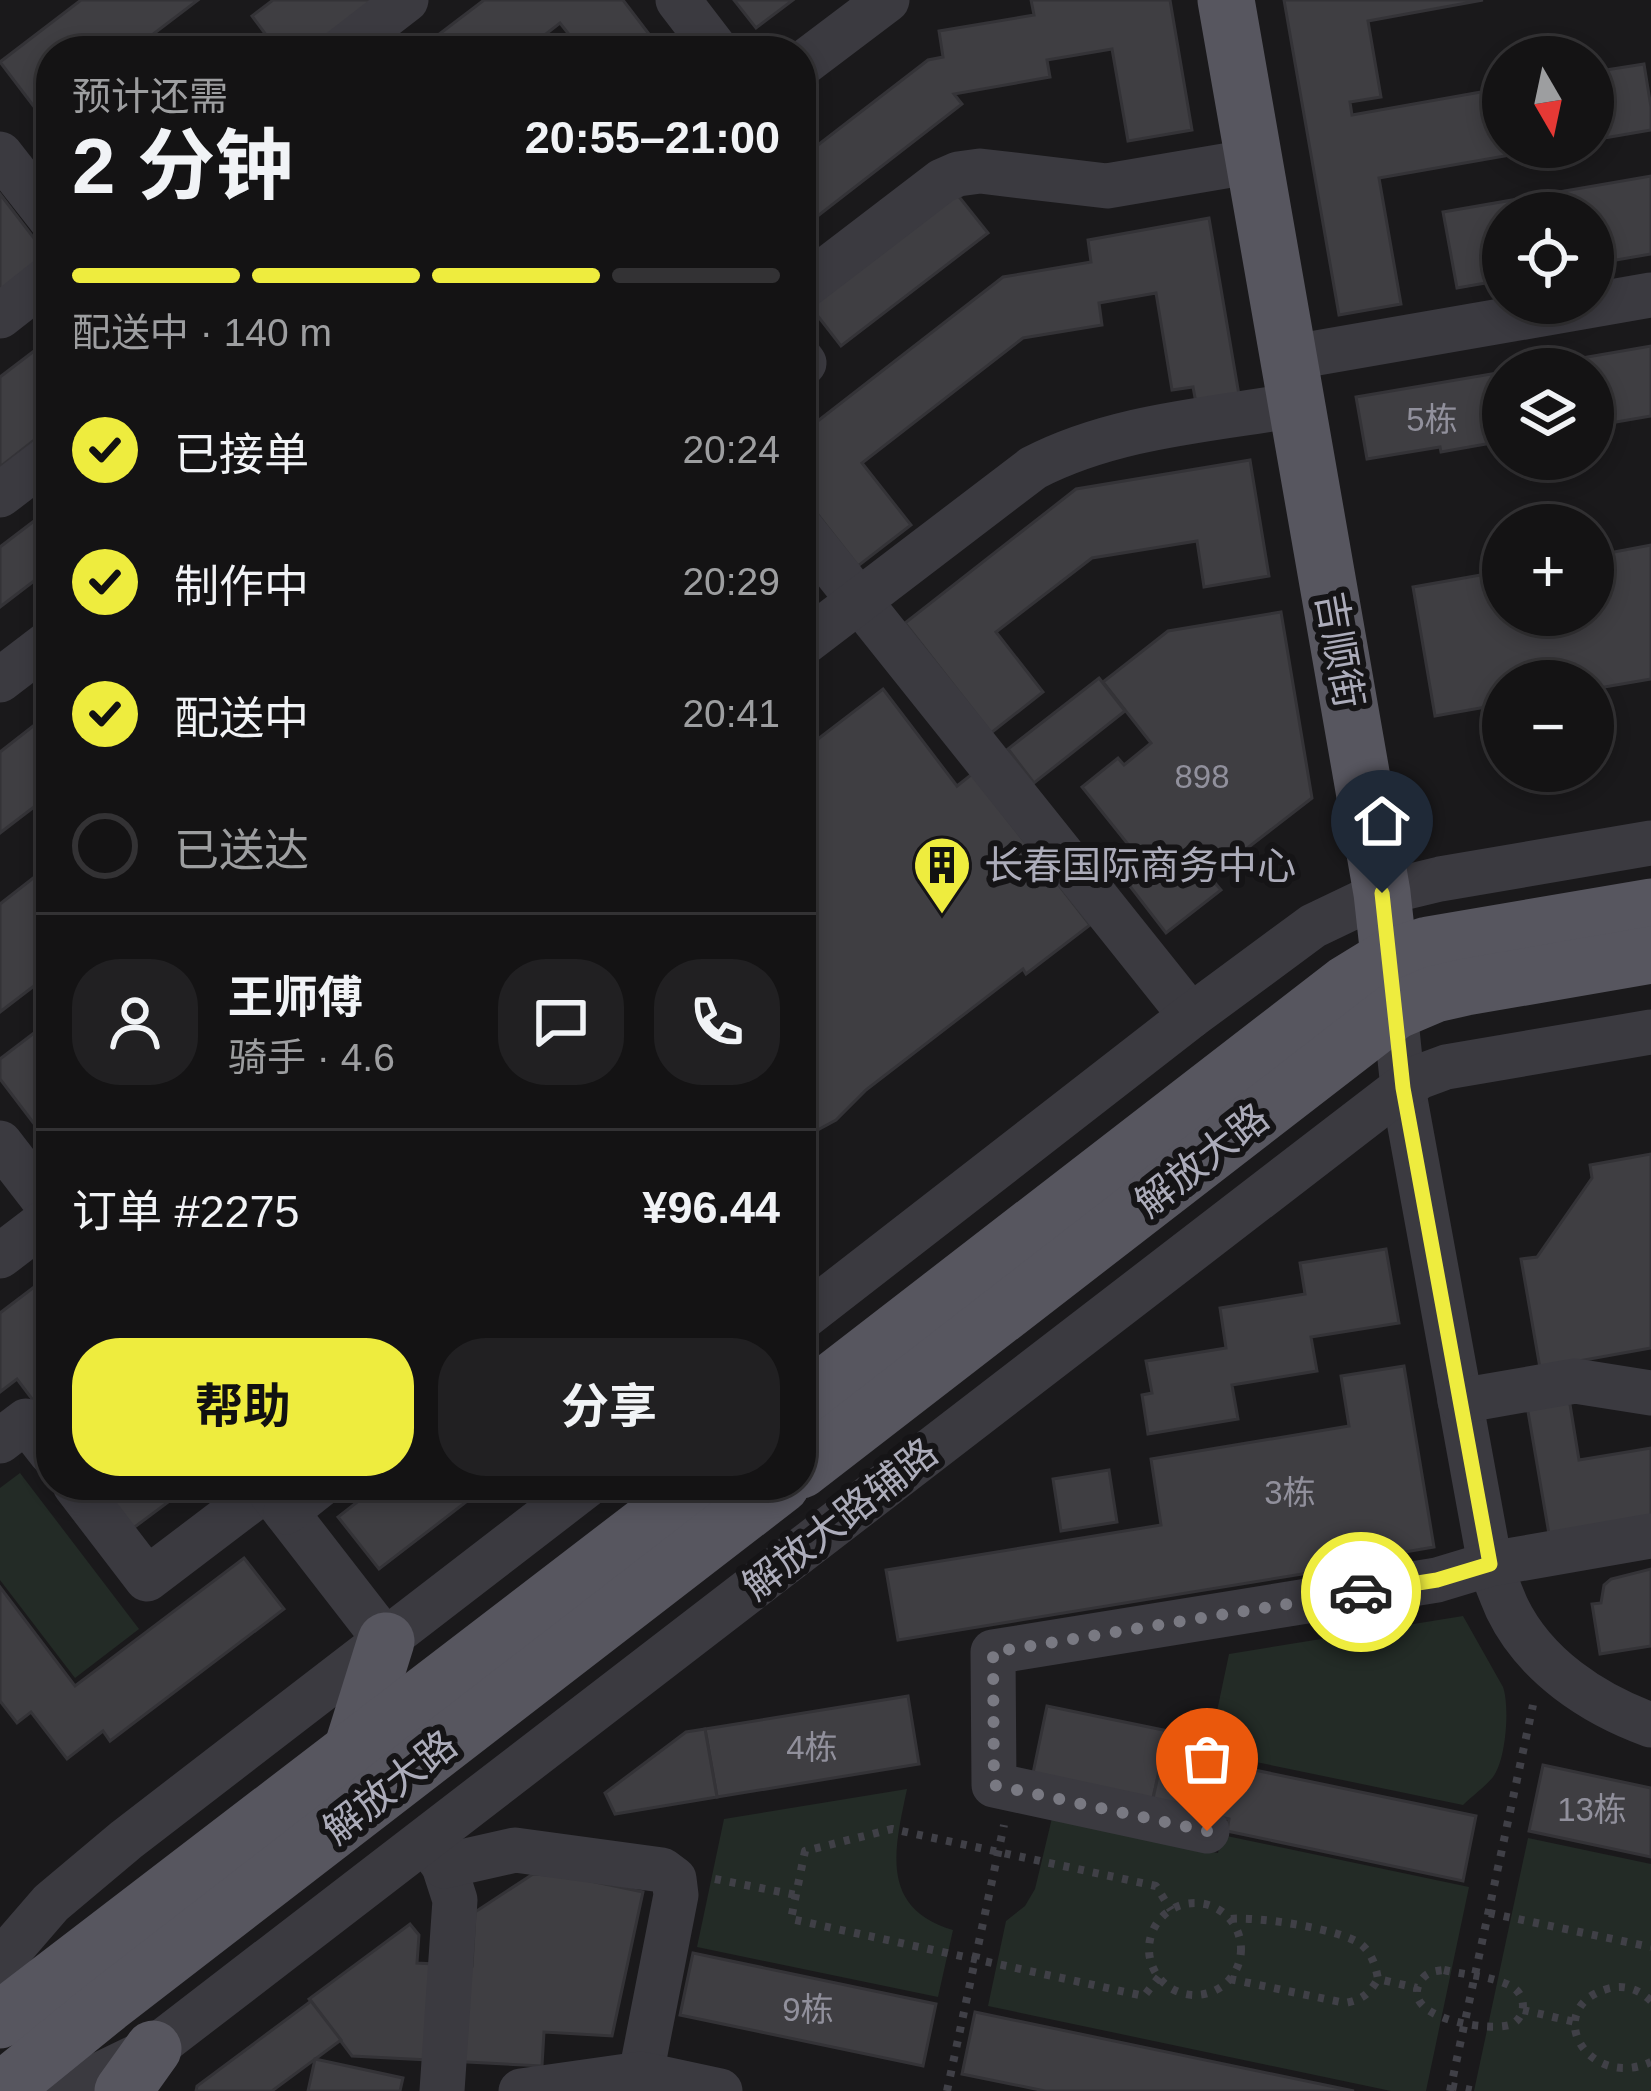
<!DOCTYPE html>
<html lang="zh">
<head>
<meta charset="utf-8">
<style>
  :root { --surface:#141314; --page:#212022; --text:#f1f3f6; --muted:#9d9ea0; --line:#333234; --accent:#eeec3e }
  body { margin:0; font-family:Helvetica,"Noto Sans SC",sans-serif; background:var(--page); color:var(--text); height:100vh; display:flex; flex-direction:column; font-size:45px; white-space:nowrap }
  * { box-sizing:border-box; margin:0 }
  p { font-size:39px; color:var(--muted) }
  .icon { flex:none; width:66px; height:66px; fill:none; stroke:currentColor; stroke-width:2; stroke-linecap:round; stroke-linejoin:round }
  .map { position:relative; flex:1; overflow:hidden }
  .details { position:absolute; left:36px; top:36px; width:780px; height:1464px; display:flex; flex-direction:column; background:var(--surface); border-radius:48px; box-shadow:0 6px 18px #0003,0 0 0 3px var(--line) }
  .details>* { flex:none }
  .needle { width:78px; rotate:171deg }
  .controls { position:absolute; left:1482px; top:36px; display:grid; gap:24px }
  .controls a { display:grid; place-items:center; width:132px; height:132px; border-radius:50%; background:var(--surface); box-shadow:0 6px 18px #0003,0 0 0 3px var(--line); font-size:60px }
  .pin { position:absolute; display:grid; place-items:center; width:102px; height:102px; color:#fff; margin:-123px -51px; border-radius:50% 50% 50% 0; rotate:-45deg; box-shadow:0 0 12px #0007 }
  .pin .icon { rotate:45deg }
  .courier { position:absolute; display:grid; place-items:center; width:120px; height:120px; margin:-60px; border:9px solid #eeec3e; border-radius:50%; background:#fff; color:#222; box-shadow:0 3px 15px #0007 }
  .summary em { font-style:normal; font-weight:700 }
  .summary div { display:flex; flex-direction:column-reverse }
  .summary { display:flex; align-items:center; justify-content:space-between; height:204px; padding:0 36px }
  h1 { font-size:78px; font-weight:700; line-height:90px }
  .bar { display:grid; grid-template-columns:repeat(4,1fr); gap:18px 12px; align-content:center; height:144px; padding:0 36px }
  .bar i { height:15px; border-radius:9px; background:var(--line) }
  .bar .active { background:var(--accent) }
  .bar p { grid-column:span 4 }
  .line { display:flex; align-items:center; gap:30px; padding:0 36px; border-top:3px solid var(--line) }
  .line div { flex:1 }
  .round { display:grid; place-items:center; flex:none; width:126px; height:126px; border-radius:48px; background:var(--page) }
  ol { padding:0 36px; list-style:none }
  li { display:flex; align-items:center; gap:36px; height:132px }
  li p { margin-inline-start:auto }
  li .icon { padding:12px; border-radius:50%; background:var(--accent); color:#111; stroke-width:4 }
  li:last-child { color:var(--muted) }
  li i { width:66px; height:66px; border:6px solid var(--line); border-radius:50% }
  .primary-button { display:flex; gap:24px; margin-top:auto; padding:24px 36px }
  .primary-button a { flex:1; height:138px; border-radius:48px; background:var(--accent); color:#111; font-size:48px; font-weight:700; line-height:138px; text-align:center }
  .primary-button a+a { background:var(--page); color:var(--text) }
  .map>svg:first-child { display:block }
  .green { fill:#232b26 }
  .building { fill:#3f3e42; stroke:#343337; stroke-width:3 }
  .lines { fill:none; stroke-linecap:round; stroke-linejoin:round }
  .path { stroke:#404047; stroke-width:8; stroke-dasharray:6 9; stroke-linecap:butt }
  .minor { stroke:#3b3a40; stroke-width:45 }
  .major { stroke:#57565f; stroke-width:57 }
  .done { stroke:#797982; stroke-width:12; stroke-dasharray:0 21.6 }
  .route { stroke:#eeec3e; stroke-width:15 }
  .labels { text-anchor:middle; dominant-baseline:central; stroke-width:12; stroke-linejoin:round; paint-order:stroke }
  .number-label { font-size:33px; fill:#91909c }
  .street-label { font-size:39px; fill:#acacba; stroke:#151416 }
  .poi-label { font-size:39px; fill:#acacba; stroke:#151416; text-anchor:start }
</style>
</head>
<body>
<div class="map">
<svg width="1651" height="2091" viewBox="0 0 1651 2091">
  <rect width="100%" height="100%" fill="#1a191b"/>
  <!-- green -->
  <g class="green">
    <path d="M20,1473l119,156 -64,49 -75,-98v-92z"/>
    <path d="M1463,1616l40,71c7,20 3,73 -10,90 -8,10 -21,19 -30,28l-212,-44 3,-17 -42,-9 17,-81z"/>
    <path d="M907,1789c-12,58 -29,119 46,141l-15,67 -241,-50 27,-128z"/>
    <path d="M1052,1818l166,35 4,-18 247,52 -43,204h-35l-403,-85 18,-85 19,-15 10,-17z"/>
    <path d="M1528,1838l123,26v227h-177z"/>
  </g>
  <!-- building -->
  <g class="building">
    <path d="M81,0h117l-67,51h-80v78l-51,-67z"/>
    <path d="M273,0h103l-67,51h-31l-26,-35z"/>
    <path d="M484,0h139l39,51h-80l-22,-28 -36,28h-107z"/>
    <path d="M734,0h59l-37,28z"/>
    <path d="M1031,0h139l22,130 -64,11 -16,-92 -65,11 3,17 -96,17 8,10 -161,125v-71l127,-98 15,-3 -4,-26 95,-16z"/>
    <path d="M1284,0h199l-115,21 13,76 -31,5 2,13 151,-27v59h53l-177,31 22,126 -62,11z"/>
    <path d="M1644,64l7,43v23l-58,10v-68z"/>
    <path d="M1651,176v78l-58,10v-51h-90v67l-46,8 -14,-76z"/>
    <path d="M956,193l32,40 -147,113 -31,-40z"/>
    <path d="M0,194l50,65 -50,35z"/>
    <path d="M1209,218l30,177 -43,8 -3,-16 -21,3 -16,-97 -57,10 3,22 -79,13 -161,125 49,62 -53,41 -57,-73v-59l202,-157 88,-15 -3,-22z"/>
    <path d="M51,338v89l-51,40v-90z"/>
    <path d="M1651,346v70l-58,10v-57h-75z"/>
    <path d="M1503,372v69l-62,11 -1,-5 -73,12 -11,-62z"/>
    <path d="M1250,460l19,116 -65,11 -7,-46 -105,17 -96,74 47,60 -52,41 -86,-110 171,-134z"/>
    <path d="M51,508v60l-51,39v-60z"/>
    <path d="M1651,545v134l-58,10v-8h-90v23l-68,12 -22,-129 90,-16v44h90v-59z"/>
    <path d="M801,566l15,20 -15,12z"/>
    <path d="M1281,612l31,186 -102,79 11,13 -55,43 -54,-70 19,-15 -49,-61 36,-29 6,7 27,-22 -48,-61 65,-51z"/>
    <path d="M1099,678l26,33 -91,72 -26,-34z"/>
    <path d="M883,689l74,97 15,-12 118,151 -64,49 -3,-5 -157,121 -30,30 -35,19v-387z"/>
    <path d="M51,712v82l-51,39v-81z"/>
    <path d="M51,864v109l-51,39v-108z"/>
    <path d="M51,1020v126l-51,-67v-20z"/>
    <path d="M1651,1154v194l-111,20 -19,-109 16,-2 55,-79 -2,-13z"/>
    <path d="M1386,1249l13,74 -88,14 6,34 -85,14 6,34 -90,15 -6,-39 10,-2 -6,-32 80,-13 -6,-40 85,-14 -5,-31z"/>
    <path d="M34,1287l17,23v114l-34,-45 -17,13v-79z"/>
    <path d="M1404,1366l30,181 -70,12v5l-466,76 -12,-70 275,-45 -10,-66 198,-33 -8,-50z"/>
    <path d="M1568,1392l11,68 72,-12v74l-101,18 -24,-140z"/>
    <path d="M1109,1470l8,52 -56,9 -8,-52z"/>
    <path d="M98,1485h87l2,3 -55,41z"/>
    <path d="M379,1485h109l-109,84 -41,-52z"/>
    <path d="M244,1558l40,51 -174,132 -7,-10 -36,28 -36,-47 -14,11 -17,-22v-114l75,99z"/>
    <path d="M1651,1569v77l-51,8 -8,-50 9,-1 3,-18 7,-6z"/>
    <path d="M908,1696l11,68 -202,33 -12,-68z"/>
    <path d="M1047,1706l121,25 -16,72 -120,-25z"/>
    <path d="M705,1729l12,68 -102,17 -10,-21 81,-61z"/>
    <path d="M1168,1731l81,17 -4,20 231,48 -13,65 -236,-50 2,-12 -77,-16z"/>
    <path d="M1543,1765l108,23v69l-122,-26z"/>
    <path d="M533,1874l34,2 76,16 -31,144 -68,-4 -2,34 -190,-10 -43,-57 101,-75 9,11 -2,28 55,3 3,-54z"/>
    <path d="M693,1953l243,51 -13,62 -243,-51z"/>
    <path d="M311,2001l30,39 -69,51h-76l1,-5z"/>
    <path d="M975,2012l379,79h-309l-83,-17z"/>
    <path d="M315,2059l88,19 -3,13h-92z"/>
  </g>
  <g class="lines">
    <!-- path -->
    <g class="path">
      <path d="M715,1879l81,16"/>
      <circle cx="1195" cy="1949" r="46"/>
      <path d="M1489,1913l162,34"/>
      <path d="M1231,1919c25,-3 112,10 131,26 10,9 14,22 16,34l39,9"/>
      <path d="M1444,1970c21,5 46,6 65,15 16,7 19,28 5,38 -15,11 -116,-3 -94,-41 6,-10 14,-11 24,-12z"/>
      <path d="M1159,1977l-15,19 -353,-77 14,-68 87,-22 264,57 15,24"/>
      <path d="M1230,1979l115,24c17,-3 24,-9 33,-24"/>
      <path d="M1651,2001c-12,-12 -27,-17 -44,-12 -66,19 -20,102 44,73"/>
      <path d="M1523,2010l52,12"/>
      <path d="M1451,2086l25,5"/>
      <path d="M947,2091l57,-266"/>
      <path d="M1450,2091l83,-386"/>
    </g>
    <!-- minor -->
    <g class="minor">
      <path d="M678,0l39,51"/>
      <path d="M340,51l66,-51"/>
      <path d="M801,65l86,-65"/>
      <path d="M0,154l51,65"/>
      <path d="M801,289l141,-108 16,-7 22,-3 127,15 147,-25"/>
      <path d="M0,316l51,-40"/>
      <path d="M1288,358l363,-63"/>
      <path d="M801,359l3,4 -3,3"/>
      <path d="M0,495l51,-39"/>
      <path d="M801,528l390,488"/>
      <path d="M801,645l232,-177c81,-42 175,-48 264,-63"/>
      <path d="M0,680l51,-39"/>
      <path d="M1395,1011l8,77 87,476c5,15 11,30 17,44 28,58 86,96 144,117"/>
      <path d="M0,1143l51,66"/>
      <path d="M0,1256l51,-39"/>
      <path d="M801,1319l390,-303 122,-90 69,-33 58,-14 211,-36"/>
      <path d="M1460,1401l115,-20 76,12"/>
      <path d="M0,1441l26,-20 25,32"/>
      <path d="M75,1485l72,94 120,-91"/>
      <path d="M265,1485l121,156"/>
      <path d="M286,1512l34,-27"/>
      <path d="M1207,1831l-213,-46 -1,-133 444,-72 53,-16 161,-28"/>
      <path d="M428,1843l16,23 11,34 -13,191"/>
      <path d="M444,1866l71,-16 147,20 12,9 2,16 -35,179"/>
      <path d="M0,1962l51,-59 75,-63 461,-355"/>
      <path d="M66,2091l87,-42 1245,-958 21,-14 27,-10 205,-35"/>
      <path d="M521,2091l120,-17 79,17"/>
    </g>
    <!-- major -->
    <g class="major">
      <path d="M1226,0l156,893 13,118"/>
      <path d="M801,1405l545,-421 44,-27 38,-12 223,-38"/>
      <path d="M801,1470l594,-459 40,-17 31,-7 185,-32"/>
      <path d="M351,1753l35,-112"/>
      <path d="M0,2020l698,-535"/>
      <path d="M1,2091l106,-86 674,-520"/>
      <path d="M123,2091l30,-42"/>
    </g>
  </g>
  <g class="lines">
    <!-- done -->
    <path class="done" d="M1207,1831l-213,-46 -1,-133 368,-60"/>
    <!-- route -->
    <path class="route" d="M1361,1592l76,-12 53,-16 -87,-476 -21,-195"/>
  </g>
  <!-- icons -->
  <defs>
    <symbol id="building-pin" viewBox="-11 -11 22 30"><path d="M0 17L-7.5 6A9.5 9.5 0 1 1 7.5 6Z" fill="#eeec3e" stroke="#151416"/><path d="M-4-6H4V6H1V3H-1V6H-4ZM-2.5-4.3h1.7v1.8h-1.7ZM.8-4.3h1.7v1.8H.8ZM-2.5-1h1.7V.8h-1.7ZM.8-1h1.7V.8H.8Z" fill="#111"/></symbol>
  </defs>
  <g fill-rule="evenodd">
    <use href="#building-pin" x="909" y="832" width="66" height="90"/>
  </g>
  <g class="labels">
    <!-- number labels -->
    <g class="number-label">
      <text x="1432" y="419">5栋</text>
      <text x="1202" y="776">898</text>
      <text x="1290" y="1492">3栋</text>
      <text x="812" y="1747">4栋</text>
      <text x="1592" y="1809">13栋</text>
      <text x="808" y="2009">9栋</text>
    </g>
    <!-- street labels -->
    <g class="street-label">
      <text transform="translate(1340 650) rotate(80)">吉顺街</text>
      <text transform="translate(1202 1160) rotate(-38)">解放大路</text>
      <text transform="translate(840 1519) rotate(-38)">解放大路辅路</text>
      <text transform="translate(390 1787) rotate(-38)">解放大路</text>
    </g>
    <!-- poi labels -->
    <g class="poi-label">
      <text x="984" y="865">长春国际商务中心</text>
    </g>
  </g>
</svg>
<div class="controls">
<a><svg class="needle" viewBox="-14 -14 28 28"><path d="M0-13l5 13h-10z" fill="#e53935"/><path d="M0 13l5-13h-10z" fill="#9d9ea0"/></svg></a>
<a><svg class="icon" aria-label="locate" viewBox="0 0 24 24"><circle cx="12" cy="12" r="6"/><path d="M12 2v4M12 18v4M2 12h4M18 12h4"/></svg></a>
<a><svg class="icon" aria-label="layers" viewBox="0 0 24 24"><path d="M12 4l9 5-9 5-9-5zM3 14l9 5 9-5"/></svg></a>
<a>+</a>
<a>−</a>
</div>
<div class="pin" style="left:1207px;top:1831px;background:#ea580c"><svg class="icon" aria-label="bag" viewBox="0 0 24 24"><path d="M5 8h14l-1 12H6zM9 8a3 3 0 0 1 6 0"/></svg></div>
<div class="pin" style="left:1382px;top:893px;background:#1f2937"><svg class="icon" aria-label="home" viewBox="0 0 24 24"><path d="M3 11l9-7 9 7M6 9v11h12V9"/></svg></div>
<div class="courier" style="left:1361px;top:1592px"><svg class="icon" aria-label="car" viewBox="0 0 24 24"><path d="M5 17H2v-5l4-1 3-4h7l3 4 3 1v5h-3M9 17h6M6 11h13"/><circle cx="7" cy="17" r="2"/><circle cx="17" cy="17" r="2"/></svg></div>
<section class="details">
<div class="summary"><div><h1>2 分钟</h1><p>预计还需</p></div><em>20:55–21:00</em></div>
<div class="bar"><i class="active"></i><i class="active"></i><i class="active"></i><i></i><p>配送中 · 140 m</p></div>
<ol>
<li><svg class="icon" aria-label="check" viewBox="0 0 24 24"><path d="M5 12l5 5 9-10"/></svg>已接单<p>20:24</p></li>
<li><svg class="icon" aria-label="check" viewBox="0 0 24 24"><path d="M5 12l5 5 9-10"/></svg>制作中<p>20:29</p></li>
<li><svg class="icon" aria-label="check" viewBox="0 0 24 24"><path d="M5 12l5 5 9-10"/></svg>配送中<p>20:41</p></li>
<li><i></i>已送达</li>
</ol>
<div class="line" style="height:216px"><a class="round"><svg class="icon" aria-label="person" viewBox="0 0 24 24"><circle cx="12" cy="8" r="4"/><path d="M4 21q1-7 8-7t8 7"/></svg></a><div><b>王师傅</b><p>骑手 · 4.6</p></div><a class="round"><svg class="icon" aria-label="chat" viewBox="0 0 24 24"><path d="M4 5h16v11H9l-5 4z"/></svg></a><a class="round"><svg class="icon" aria-label="phone" viewBox="0 0 24 24"><path d="M5 4h4l2 5-3 2q2 4 5 5l2-3 5 2v4C11 20 4 13 5 4z"/></svg></a></div>
<div class="line" style="height:156px"><div>订单 #2275</div><b>¥96.44</b></div>
<div class="primary-button"><a>帮助</a><a>分享</a></div>
</section>
</div>
</body>
</html>
